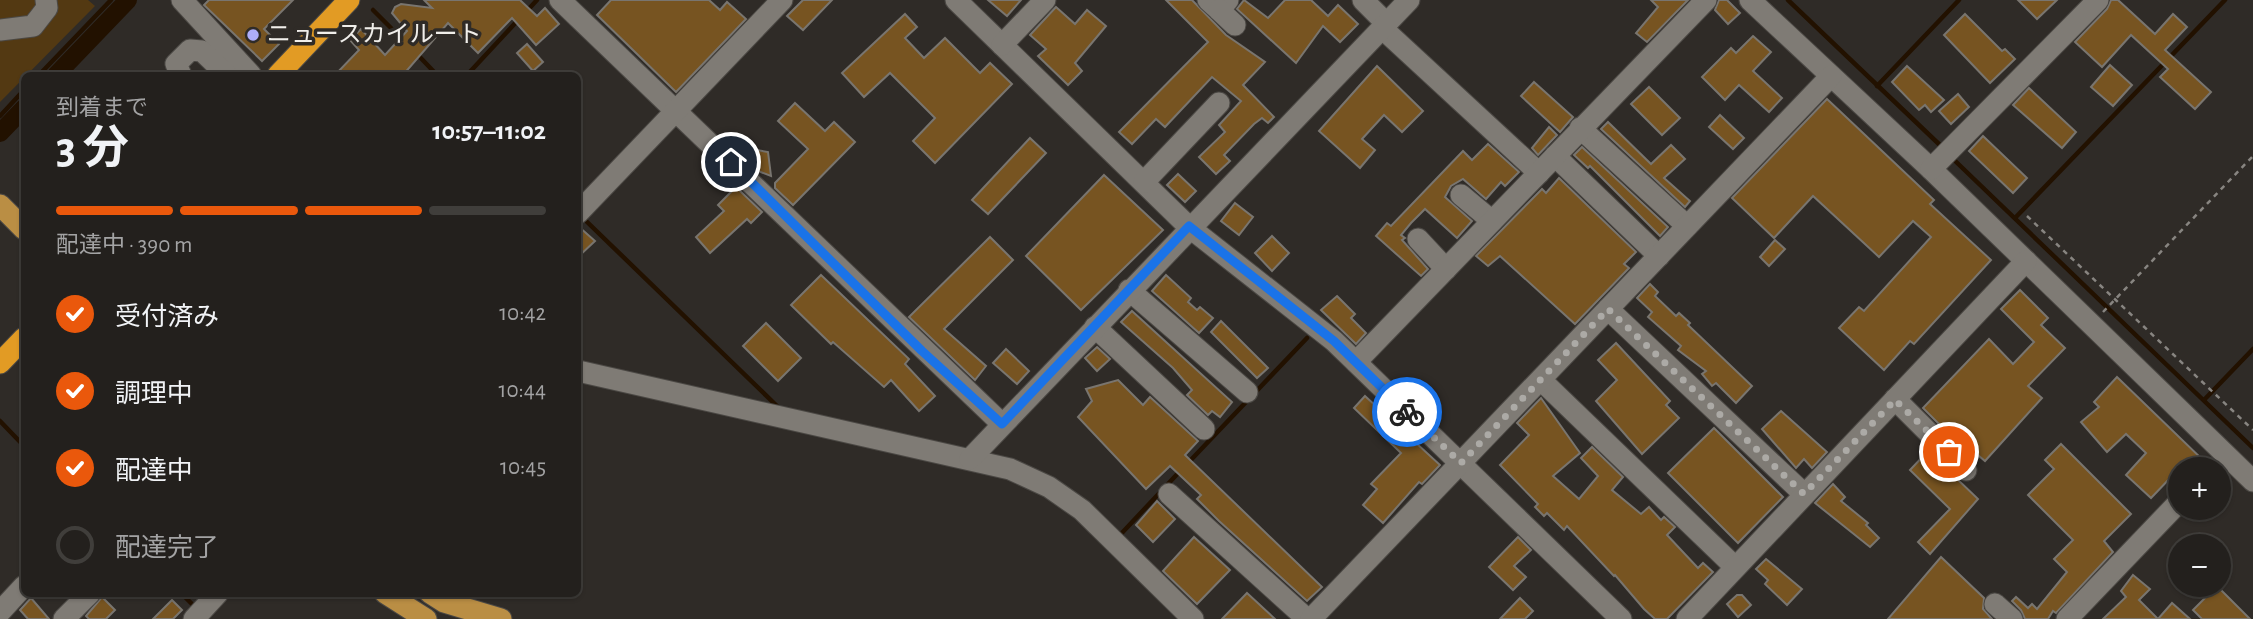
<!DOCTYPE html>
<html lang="ja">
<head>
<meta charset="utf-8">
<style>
  :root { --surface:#23201d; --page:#2f2d2a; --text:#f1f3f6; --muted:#a3a3a4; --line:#403e3b; --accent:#ea580c }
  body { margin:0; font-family:"Alegreya Sans","Noto Sans JP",sans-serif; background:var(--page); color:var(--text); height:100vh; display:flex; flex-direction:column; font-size:26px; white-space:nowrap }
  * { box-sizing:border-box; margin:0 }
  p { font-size:23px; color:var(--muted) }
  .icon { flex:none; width:38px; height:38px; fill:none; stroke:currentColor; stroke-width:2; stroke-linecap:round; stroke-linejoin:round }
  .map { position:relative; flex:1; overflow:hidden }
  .side { position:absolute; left:21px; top:72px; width:560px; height:525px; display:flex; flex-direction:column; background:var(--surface); border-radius:10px; box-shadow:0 2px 5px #0004,0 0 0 2px var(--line) }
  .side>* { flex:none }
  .fabs { position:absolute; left:2168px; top:457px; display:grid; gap:14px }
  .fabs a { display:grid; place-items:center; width:63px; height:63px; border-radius:50%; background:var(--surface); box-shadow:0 2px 5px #0004,0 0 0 2px var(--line); font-size:35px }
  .pin { position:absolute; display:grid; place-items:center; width:60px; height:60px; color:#fff; margin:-30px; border:4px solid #fff; border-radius:50%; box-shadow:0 2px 7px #0007 }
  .courier { position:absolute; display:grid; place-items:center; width:70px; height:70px; margin:-35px; border:5px solid #1a73e8; border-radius:50%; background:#fff; color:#222; box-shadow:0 2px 9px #0007 }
  .overview em { font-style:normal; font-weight:700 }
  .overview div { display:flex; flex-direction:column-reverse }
  .overview { display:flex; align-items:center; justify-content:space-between; height:119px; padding:0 35px }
  h1 { font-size:46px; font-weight:700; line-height:52px }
  .bar { display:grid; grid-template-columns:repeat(4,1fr); gap:10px 7px; align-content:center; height:84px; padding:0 35px }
  .bar i { height:9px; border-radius:5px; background:var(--line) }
  .bar .selected { background:var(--accent) }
  .bar p { grid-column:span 4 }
  ol { padding:0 35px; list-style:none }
  li { display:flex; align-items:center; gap:21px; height:77px }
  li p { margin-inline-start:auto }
  li .icon { padding:7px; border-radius:50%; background:var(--accent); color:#fff; stroke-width:4 }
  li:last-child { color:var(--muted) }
  li i { width:38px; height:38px; border:4px solid var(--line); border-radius:50% }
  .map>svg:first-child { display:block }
  .green { fill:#533912 }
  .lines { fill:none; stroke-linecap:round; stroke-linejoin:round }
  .stream { stroke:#210; stroke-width:4.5 }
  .canal { stroke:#210; stroke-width:18 }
  .building { fill:#775421; stroke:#79756f; stroke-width:2 }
  .minor-casing { stroke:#4b4844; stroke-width:23 }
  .major-casing { stroke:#4b4844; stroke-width:23 }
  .highway-casing { stroke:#4b4844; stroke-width:23 }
  .path { stroke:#888581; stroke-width:2.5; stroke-dasharray:5 5; stroke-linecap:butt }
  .minor { stroke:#7f7b75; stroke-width:21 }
  .major { stroke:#ba8e44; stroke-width:21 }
  .highway { stroke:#e29b24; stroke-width:21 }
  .done { stroke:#acaaa6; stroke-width:7; stroke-dasharray:0 12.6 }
  .route { stroke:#1a73e8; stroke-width:9 }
  .poi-dot { fill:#aeaefa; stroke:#2f2b27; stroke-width:2.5 }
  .labels { text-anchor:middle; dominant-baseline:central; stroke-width:7; stroke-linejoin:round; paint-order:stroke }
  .poi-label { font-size:24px; fill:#f0eeea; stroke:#2f2b27; text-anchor:start }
</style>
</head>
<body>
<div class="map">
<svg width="2253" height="619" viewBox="0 0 2253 619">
  <rect width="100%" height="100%" fill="#2f2b27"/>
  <!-- green -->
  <path class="green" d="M0,0h88l7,6 -95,96z"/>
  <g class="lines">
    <!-- stream -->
    <g class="stream">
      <path d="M1788,0l154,147"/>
      <path d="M373,10l32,32"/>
      <path d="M525,13l12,-13"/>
      <path d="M416,53l21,22"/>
      <path d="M39,75l72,-75"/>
      <path d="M467,75l52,-56"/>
      <path d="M1877,86l82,-86"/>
      <path d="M0,116l24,-26"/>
      <path d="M1950,156l303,292"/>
      <path d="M583,218l195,189"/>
      <path d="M2015,218l210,-218"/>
      <path d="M2204,400l49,-51"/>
      <path d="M0,421l24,25"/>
      <path d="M1188,463l119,-125"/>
      <path d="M1120,535l62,-66"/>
      <path d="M181,593l11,11"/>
    </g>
    <!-- canal -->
    <g class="canal">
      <path d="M56,75l72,-75"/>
      <path d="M0,133l24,-25"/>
    </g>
  </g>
  <!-- building -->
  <g class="building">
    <path d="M209,0h84l-29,29 15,15 -17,17 -58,-56z"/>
    <path d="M424,0h96l17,16 8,-8 14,16 -23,21 -24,-27 -34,35 -30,-30 -45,52h-68l24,-25 -9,-10 11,-11 24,26 22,-24 -15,-18 3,-6 6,-3 31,4z"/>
    <path d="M611,0h98l11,10 7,-8 19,17 -70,73 -79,-77z"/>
    <path d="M803,0h29l-29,30 -16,-14z"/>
    <path d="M988,0h33l-14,16z"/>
    <path d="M1166,0h26l34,35 39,27 -22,23 31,32 -6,6 -6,-5 -8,6 -30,31 6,6 -14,13 -17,-17 26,-25 -6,-7 22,-24 -29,-24 -47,50 -9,-8 -24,25 -13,-12 89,-90z"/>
    <path d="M1244,0l24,18 17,-18h26l17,16 10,-11 20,19 -18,18 -17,-16 -27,37 -59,-54z"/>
    <path d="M1651,0h37l-41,42 -11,-9 22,-26z"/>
    <path d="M1719,0h8l13,13 -12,11 -13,-14z"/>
    <path d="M2018,0h39l-20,19z"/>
    <path d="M2111,0h7l37,34 18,-20 14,13 -22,23 46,42 -16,17 -35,-32 8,-8 -37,-34 -29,32 -27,-25 32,-33z"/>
    <path d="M1056,7l19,17 12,-14 19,16 -31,37 7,8 -14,14 -30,-29 8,-7 -16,-14z"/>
    <path d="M905,14l12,13 -12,11 19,20 21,-20 35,35 10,-10 22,21 -77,79 -22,-22 22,-23 -45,-45 -26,24 -22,-24z"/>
    <path d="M1965,14l37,37 3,-2 10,10 -25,24 -46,-48z"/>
    <path d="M1753,36l18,16 -18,19 29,27 -13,14 -30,-27 -14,15 -23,-23 29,-29 5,5z"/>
    <path d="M527,44l16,18 -10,9 -16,-18z"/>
    <path d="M2110,65l22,20 -19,21 -22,-19z"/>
    <path d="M1377,66l46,45 -21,21 -18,-17 -22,24 13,11 -15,18 -41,-37z"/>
    <path d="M1907,66l37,34 -13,12 -6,-7 -6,5 -27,-28z"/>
    <path d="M1534,82l39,35 -13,15 -39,-36z"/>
    <path d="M1649,87l31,31 -18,17 -31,-31z"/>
    <path d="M2029,88l47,44 -14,16 -49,-43z"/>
    <path d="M1958,94l11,13 -18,17 -12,-13z"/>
    <path d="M1827,99l107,101 -4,4 61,56 -77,84 -4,-3 -26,29 -45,-42 20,-21 5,4 67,-74 -18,-16 -34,36 -66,-61 -39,42 -42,-40z"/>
    <path d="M795,103l30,28 9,-9 21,20 -62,63 -18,-17v-5l33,-34 -30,-28z"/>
    <path d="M1720,115l24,23 -11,11 -24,-22z"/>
    <path d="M1608,122l43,42 20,-19 14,14 -21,19 26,23 -5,6 -84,-78z"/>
    <path d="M1549,127l8,8 -19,20 -6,-7z"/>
    <path d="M1983,136l44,42 -14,15 -44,-42z"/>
    <path d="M1030,138l16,15 -58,61 -16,-14z"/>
    <path d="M1488,144l31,28 -14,14 -4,-4 -15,17 -23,-20 -12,7 -6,11 27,24 -15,17 -32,-29 -14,14 -10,12 4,3 -3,2 26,29 -7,7 -45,-40 11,-13 4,3 72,-75 9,9z"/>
    <path d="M1582,147l86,80 -8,9 -70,-70 -2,2 -14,-13z"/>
    <path d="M757,150l11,2 3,24 -13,-5 -17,-16z"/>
    <path d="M1178,174l18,17 -11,11 -18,-17z"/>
    <path d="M1104,175l59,55 -82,80 -55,-54z"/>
    <path d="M1559,178l77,74 -12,12 5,4 -54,56 -75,-68 -12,10 -12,-10 66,-67 4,4z"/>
    <path d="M736,187l26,25 -11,11 -4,-4 -37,34 -14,-16 28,-26 -6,-6z"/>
    <path d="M1235,203l18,14 -14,18 -18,-14z"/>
    <path d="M578,226l17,15 -17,16z"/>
    <path d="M1272,236l17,17 -17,18 -17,-18z"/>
    <path d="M990,237l23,23 -69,69 42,37 -11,14 -66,-63z"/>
    <path d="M1775,240l10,9 -16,17 -9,-9z"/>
    <path d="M821,275l88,84 -4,5 30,32 -16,15 -28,-31 -7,7 -51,-45 -2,2 -40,-39z"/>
    <path d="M1166,275l25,23 -3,4 9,8 3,-3 13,11 -14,15 -47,-42z"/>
    <path d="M1650,284l8,8 -3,4 21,20 3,-3 11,10 -2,2 64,61 -16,17 -20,-20 -4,3 -10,-12 4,-3 -28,-21 3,-4 -33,-29 4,-5 -15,-14z"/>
    <path d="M2020,290l28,28 -7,7 24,23 -37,38 14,12 -57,63 -32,-27 -2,2 -28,-28 66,-69 24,25 21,-22 -33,-33z"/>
    <path d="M1337,296l18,18 -4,4 15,15 -10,11 -35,-34z"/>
    <path d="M1132,311l100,91 -12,15 -8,-6 -4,4 -21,-20 5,-5 -19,-22 -52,-46z"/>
    <path d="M1221,321l47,47 -11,10 -46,-46z"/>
    <path d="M766,323l35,35 -23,23 -35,-35z"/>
    <path d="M1616,343l54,58 -4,4 13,13 -37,36 -46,-53 21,-21 -19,-20z"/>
    <path d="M1097,347l13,12 -13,12 -12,-13z"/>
    <path d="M1006,349l23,22 -12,13 -24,-21z"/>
    <path d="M2117,377l87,84 -7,8h-17v11l-6,-6 -23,24 -25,-23 20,-22 -20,-19 -19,18 -26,-30 18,-15 -5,-5z"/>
    <path d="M1118,380l25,25 7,-8 48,44 -13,14 137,132 -15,14 -88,-80 -22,-22 4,-4 -31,-29 -24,23 -68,-72 14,-16 -6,-12z"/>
    <path d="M1365,396l75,69 -18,19 -3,-2 -36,41 -20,-18 14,-16 -6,-5 30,-31 -47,-45z"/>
    <path d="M1541,398l39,55 -27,23 26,23 19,-23 -17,-18 11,-11 31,30 -11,13 29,24 8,-7 12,13 3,-3 11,10 -8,8 31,33 5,-5 10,9 -46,47h-12l-11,-10 -29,-34 -1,1 -47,-50 -3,4 -17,-17 -3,3 -9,-9 3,-3 -38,-39 29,-30 -12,-12z"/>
    <path d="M1781,411l46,41 -15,16 -8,-9 -8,9 -34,-39z"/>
    <path d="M1714,428l69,69 -45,46 -70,-70z"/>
    <path d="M2061,444l70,70 -27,27 9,11 -57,61 -3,-2 -5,8h-23l-4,-9 -9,-9 4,-4 12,11 4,-4 5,5 30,-37 -13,-13 19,-19 -45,-45 26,-26 -9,-9z"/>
    <path d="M1928,451l50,48 -48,55 -12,-12 32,-33 -40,-39z"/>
    <path d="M1833,484l12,13 -4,4 27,22 -2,2 13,13 -9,9 -55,-44z"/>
    <path d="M1157,501l18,18 -22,23 -17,-17z"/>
    <path d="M1194,537l36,33 -33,34 -34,-33z"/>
    <path d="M1518,537l13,13 -17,16 12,11 -13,13 -24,-23z"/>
    <path d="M1941,557l43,41 -1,11 9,10h-104z"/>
    <path d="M1766,559l36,30 -15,16 -22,-21 3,-4 -12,-11z"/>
    <path d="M2133,575l17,14 -11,11 19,19 14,-16 18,16h-87l23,-22 -5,-6z"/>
    <path d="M2217,586l33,33h-48l-9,-9z"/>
    <path d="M1247,593l28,26h-53z"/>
    <path d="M1737,595h5l9,10 -13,12 -11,-13z"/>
    <path d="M102,597l13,13 -9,9h-17l-3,-3z"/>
    <path d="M31,598l18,21h-21l-8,-9z"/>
    <path d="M1520,598l13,13 -8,8h-25z"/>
    <path d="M172,600l10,10 -9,9h-20z"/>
  </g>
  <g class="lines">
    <defs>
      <g id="minor">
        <path d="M182,0l69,75"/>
        <path d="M560,0l442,424"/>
        <path d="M956,0l233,227 145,114 287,278"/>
        <path d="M1208,0l11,10 9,-10"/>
        <path d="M1363,0l23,23"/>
        <path d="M1750,0l181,169 322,312"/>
        <path d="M1219,10l16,15"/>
        <path d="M1383,29l156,144"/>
        <path d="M0,30l33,-4 14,-18 -1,-8"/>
        <path d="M1002,45l43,-45"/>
        <path d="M181,75l-5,-11 14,-14 12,1 25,24"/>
        <path d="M1580,128l107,98"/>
        <path d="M1555,156l104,100"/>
        <path d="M1931,169l167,-169"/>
        <path d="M1144,182l75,-79"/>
        <path d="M1461,195l31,26"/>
        <path d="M578,213l204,-213"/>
        <path d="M1418,239l28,30"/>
        <path d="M1129,290l118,102"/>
        <path d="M1608,309l196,185"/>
        <path d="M1095,327l109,102"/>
        <path d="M1356,362l350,-362"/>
        <path d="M578,371l432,98 39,18 33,23 111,109"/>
        <path d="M1541,380l194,187"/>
        <path d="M1895,399l71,71"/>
        <path d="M970,459l439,-459"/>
        <path d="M1169,494l138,125"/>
        <path d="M1995,604l17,15"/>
        <path d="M0,612l24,-26"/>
        <path d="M64,619l26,-26"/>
        <path d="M194,619l24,-26"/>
        <path d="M1311,619l520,-543"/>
        <path d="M1687,619l339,-358"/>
        <path d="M2067,619l113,-118"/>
      </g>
      <g id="major">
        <path d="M0,205l24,24"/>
        <path d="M385,593l41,26"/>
        <path d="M430,593l14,9 57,17"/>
      </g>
      <g id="highway">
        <path d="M278,75l71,-75"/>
        <path d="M0,363l24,-25"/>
      </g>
    </defs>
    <!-- minor casing -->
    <use href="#minor" class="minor-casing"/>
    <!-- major casing -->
    <use href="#major" class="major-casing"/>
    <!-- highway casing -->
    <use href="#highway" class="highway-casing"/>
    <!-- path -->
    <g class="path">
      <path d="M2027,216l226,214"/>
      <path d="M2103,312l150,-156"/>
    </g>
    <!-- minor -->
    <use href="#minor" class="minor"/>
    <!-- major -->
    <use href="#major" class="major"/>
    <!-- highway -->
    <use href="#highway" class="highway"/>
  </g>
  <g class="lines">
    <!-- done -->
    <path class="done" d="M1407,412l54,51 147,-154 196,185 91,-94 54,52"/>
    <!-- route -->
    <path class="route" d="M731,162l191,189 80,73 187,-198 145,115 73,71"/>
  </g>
  <!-- markers -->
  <circle class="poi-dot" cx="253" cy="35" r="7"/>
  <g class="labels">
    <!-- poi labels -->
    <g class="poi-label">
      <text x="267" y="35">ニュースカイルート</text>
    </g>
  </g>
</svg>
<div class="fabs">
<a>+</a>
<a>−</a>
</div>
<div class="pin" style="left:1949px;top:452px;background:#ea580c"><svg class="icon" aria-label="bag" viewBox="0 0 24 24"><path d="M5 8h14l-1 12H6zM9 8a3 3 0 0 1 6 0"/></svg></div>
<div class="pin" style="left:731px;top:162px;background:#1f2937"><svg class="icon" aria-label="home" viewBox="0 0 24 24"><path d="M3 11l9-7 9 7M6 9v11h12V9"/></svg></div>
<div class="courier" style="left:1407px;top:412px"><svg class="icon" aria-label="bike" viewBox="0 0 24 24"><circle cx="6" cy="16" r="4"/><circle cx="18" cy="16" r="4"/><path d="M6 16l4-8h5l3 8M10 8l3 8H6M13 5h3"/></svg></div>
<section class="side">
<div class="overview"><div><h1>3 分</h1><p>到着まで</p></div><em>10:57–11:02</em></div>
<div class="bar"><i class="selected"></i><i class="selected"></i><i class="selected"></i><i></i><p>配達中 · 390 m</p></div>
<ol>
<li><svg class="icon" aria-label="check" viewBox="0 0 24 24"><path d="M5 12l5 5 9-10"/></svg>受付済み<p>10:42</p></li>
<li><svg class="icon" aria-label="check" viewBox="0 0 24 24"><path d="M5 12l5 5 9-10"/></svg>調理中<p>10:44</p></li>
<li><svg class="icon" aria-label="check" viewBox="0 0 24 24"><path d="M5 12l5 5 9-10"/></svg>配達中<p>10:45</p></li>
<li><i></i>配達完了</li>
</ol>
</section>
</div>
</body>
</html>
